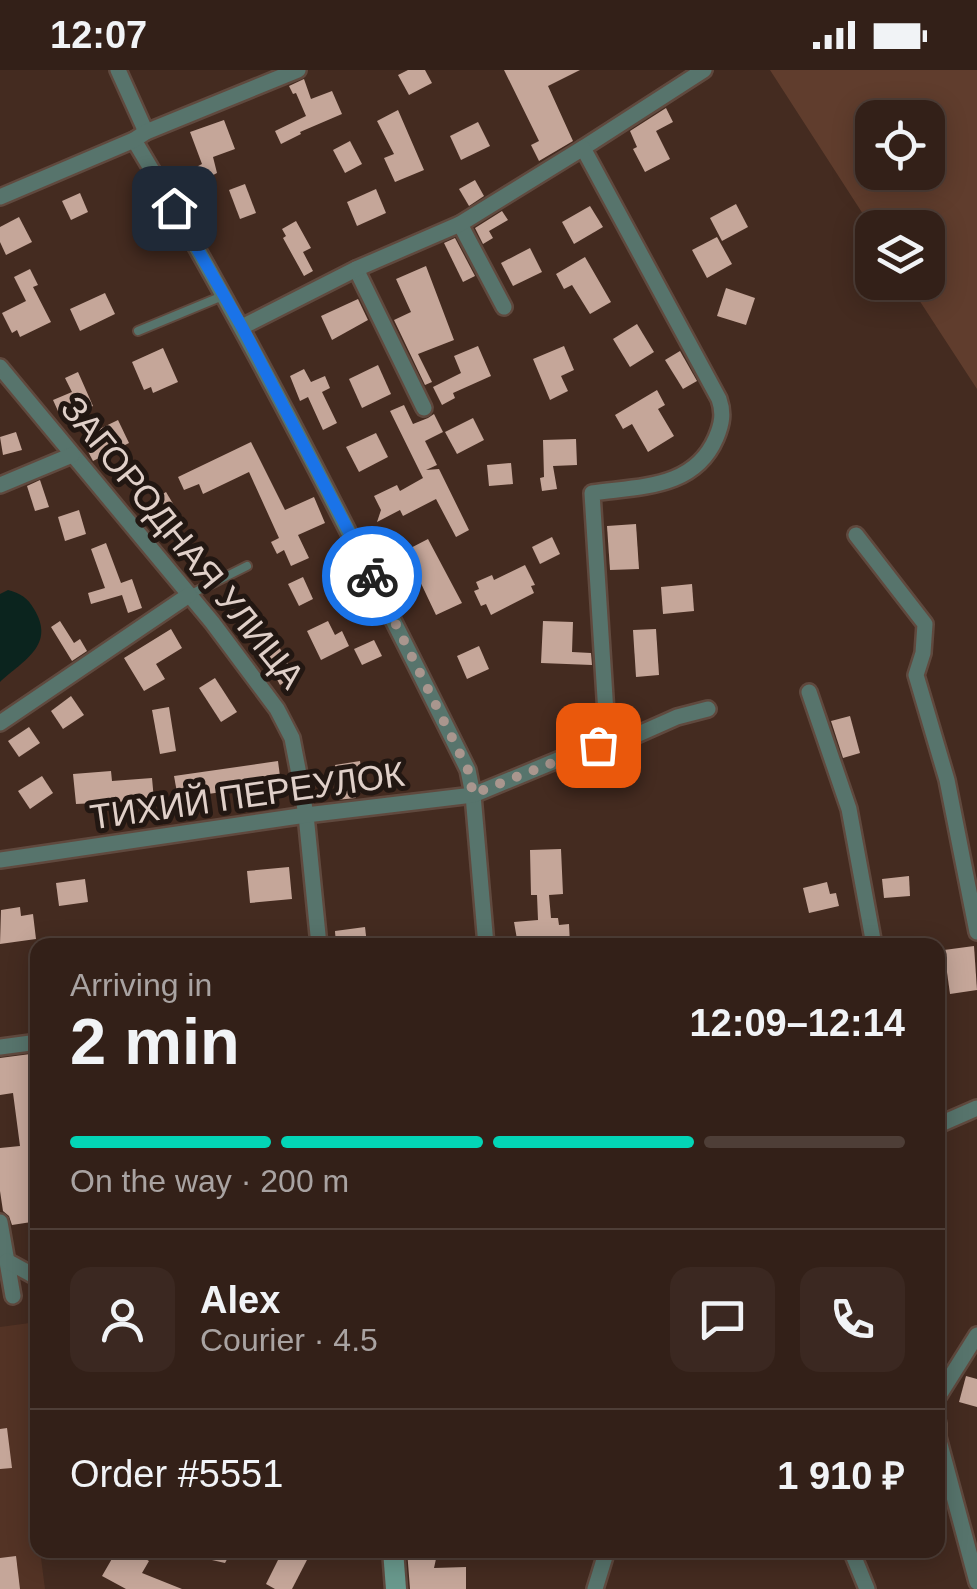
<!DOCTYPE html>
<html lang="en">
<head>
<meta charset="utf-8">
<style>
  :root { --surface:#332018; --page:#3b2821; --text:#f1f3f6; --muted:#a9a3a2; --line:#4e3e37; --accent:#03d5b6 }
  body { margin:0; font-family:Helvetica,sans-serif; background:var(--page); color:var(--text); height:100vh; display:flex; flex-direction:column; font-size:38px; white-space:nowrap }
  * { box-sizing:border-box; margin:0 }
  p { font-size:32px; color:var(--muted) }
  .icon { flex:none; width:55px; height:55px; fill:none; stroke:currentColor; stroke-width:2; stroke-linecap:round; stroke-linejoin:round }
  .map { position:relative; flex:1; overflow:hidden }
  .sheet { position:absolute; left:30px; top:868px; width:915px; height:620px; display:flex; flex-direction:column; background:var(--surface); border-radius:20px; box-shadow:0 5px 25px #0003,0 0 0 2px var(--line) }
  .sheet>* { flex:none }
  .fabs { position:absolute; left:855px; top:30px; display:grid; gap:20px }
  .fabs a { display:grid; place-items:center; width:90px; height:90px; border-radius:20px; background:var(--surface); box-shadow:0 5px 25px #0003,0 0 0 2px var(--line); font-size:50px }
  .pin { position:absolute; display:grid; place-items:center; width:85px; height:85px; color:#fff; margin:-42px; border-radius:20px; box-shadow:0 5px 15px #0006 }
  .courier { position:absolute; display:grid; place-items:center; width:100px; height:100px; margin:-50px; border:8px solid #1a73e8; border-radius:50%; background:#fff; color:#222; box-shadow:0 2px 12px #0007 }
  .headline em { font-style:normal; font-weight:700 }
  .headline div { display:flex; flex-direction:column-reverse }
  .headline { display:flex; align-items:center; justify-content:space-between; height:170px; padding:0 40px }
  h1 { font-size:65px; font-weight:700; line-height:75px }
  .bar { display:grid; grid-template-columns:repeat(4,1fr); gap:15px 10px; align-content:center; height:120px; padding:0 40px }
  .bar i { height:12px; border-radius:8px; background:var(--line) }
  .bar .on { background:var(--accent) }
  .bar p { grid-column:span 4 }
  .line { display:flex; align-items:center; gap:25px; padding:0 40px; border-top:2px solid var(--line) }
  .line div { flex:1 }
  .round { display:grid; place-items:center; flex:none; width:105px; height:105px; border-radius:20px; background:var(--page) }
  .status { display:flex; justify-content:space-between; align-items:center; height:70px; padding:0 50px; background:var(--surface); direction:ltr }
  .status svg { height:28px; fill:currentColor }
  .map>svg:first-child { display:block }
  .built { fill:#533325 }
  .green { fill:#603d2d; fill-rule:evenodd }
  .water { fill:#0b241e }
  .building { fill:#c5a699 }
  .lines { fill:none; stroke-linecap:round; stroke-linejoin:round }
  .lane-casing { stroke:#60493e; stroke-width:12 }
  .street-casing { stroke:#60493e; stroke-width:20 }
  .secondary-casing { stroke:#60493e; stroke-width:25 }
  .lane { stroke:#57746c; stroke-width:8 }
  .street { stroke:#57746c; stroke-width:15 }
  .secondary { stroke:#69998d; stroke-width:20 }
  .done { stroke:#a9968e; stroke-width:10; stroke-dasharray:0 18 }
  .route { stroke:#1a73e8; stroke-width:12 }
  .labels { text-anchor:middle; dominant-baseline:central; stroke-width:10; stroke-linejoin:round; paint-order:stroke }
  .street-label { font-size:35px; fill:#e0d0c9; stroke:#221712 }
</style>
</head>
<body>
<div class="status"><b>12:07</b><svg viewBox="0 0 49 12"><path d="M0 12V9h3v3zM5 12V6h3v6zM10 12V3h3v9zM15 12V0h3v12zM26 1h20v11H26zM47 4h2v5h-2z"/></svg></div>
<div class="map">
<svg width="977" height="1519" viewBox="0 0 977 1519">
  <rect width="100%" height="100%" fill="#442b20"/>
  <!-- built -->
  <path class="built" d="M37,1252l1,175 -4,1 4,52h2l5,39h-45v-262z"/>
  <!-- green -->
  <path class="green" d="M770,0h207v319l-69,-106 20,-1v-54h-56zM872,48h56v54h-56z"/>
  <!-- water -->
  <path class="water" d="M8,520c12,3 20,8 26,19 22,36 -10,51 -34,73v-88z"/>
  <!-- building -->
  <g class="building">
    <path d="M408,0h17l7,13 -23,12 -11,-20z"/>
    <path d="M504,0h76l-32,16 25,55 -34,20 -8,-16 8,-4z"/>
    <path d="M304,9l7,20 21,-8 10,23 -42,18 1,2 -20,10 -6,-13 31,-15 -10,-23 -3,1 -4,-8z"/>
    <path d="M666,38l7,14 -17,9 14,28 -25,13 -12,-23 4,-2 -7,-16z"/>
    <path d="M398,40l26,60 -29,12 -11,-24 10,-4 -17,-33z"/>
    <path d="M224,50l11,29 -22,8 4,16 -23,12 -7,-13 15,-8 -12,-32z"/>
    <path d="M478,52l12,24 -29,14 -11,-24z"/>
    <path d="M350,71l12,23 -17,9 -12,-23z"/>
    <path d="M475,110l9,16 -15,10 -10,-17z"/>
    <path d="M245,114l11,29 -16,6 -11,-29z"/>
    <path d="M376,119l10,24 -29,13 -10,-24z"/>
    <path d="M80,123l8,19 -17,8 -9,-19z"/>
    <path d="M736,134l12,23 -26,14 -12,-23z"/>
    <path d="M590,136l13,21 -29,17 -12,-22z"/>
    <path d="M502,141l6,9 -19,11 4,7 -10,6 -8,-16z"/>
    <path d="M19,147l13,25 -26,13 -6,-13v-15z"/>
    <path d="M296,151l15,27 -8,4 10,19 -9,5 -21,-38 3,-2 -4,-7z"/>
    <path d="M717,167l15,27 -25,14 -15,-28z"/>
    <path d="M455,168l20,38 -12,6 -19,-39z"/>
    <path d="M530,178l12,24 -29,14 -12,-23z"/>
    <path d="M585,187l26,45 -21,12 -18,-29 -8,4 -8,-15z"/>
    <path d="M426,196l28,74 -36,14 14,28 -7,3 -31,-65 17,-8 -15,-33z"/>
    <path d="M30,199l8,16 -5,2 18,35 -31,15 -3,-7 -5,3 -10,-20 24,-12 -12,-24z"/>
    <path d="M726,218l29,10 -9,27 -29,-9z"/>
    <path d="M105,223l10,21 -35,17 -10,-22z"/>
    <path d="M358,229l10,21 -36,20 -11,-24z"/>
    <path d="M637,254l17,28 -24,15 -17,-28z"/>
    <path d="M478,276l13,30 -38,17 2,5 -13,7 -9,-18 28,-14 -7,-17z"/>
    <path d="M564,276l10,24 -13,6 7,15 -18,9 -17,-41z"/>
    <path d="M163,278l15,34 -25,11 -2,-6 -7,3 -12,-28z"/>
    <path d="M680,281l17,30 -14,8 -18,-29z"/>
    <path d="M378,295l13,29 -29,14 -13,-29z"/>
    <path d="M304,299l7,13 14,-6 5,12 -8,4 15,31 -14,7 -15,-33 -8,4 -10,-25z"/>
    <path d="M78,302l15,34 -31,14 -9,-20 19,-8 -7,-14z"/>
    <path d="M657,320l8,15 -7,4 16,27 -26,16 -16,-28 -9,5 -8,-14z"/>
    <path d="M404,335l9,19 15,-6 6,-4 9,18 -18,9 12,24 -11,5 13,-1 30,61 -13,7 -20,-38 -33,17 -3,-6 -23,12 4,-12 -7,-14 23,-11 3,6 23,-13 -33,-67z"/>
    <path d="M473,348l11,22 -27,14 -12,-22z"/>
    <path d="M118,350l11,23 -36,18 -12,-23z"/>
    <path d="M16,362l6,18 -19,5 -3,-18z"/>
    <path d="M376,363l12,24 -29,15 -13,-25z"/>
    <path d="M576,369l1,26 -24,1 4,23 -15,2 -2,-13 4,-1 -1,-37z"/>
    <path d="M251,372l34,68 29,-13 11,26 -27,12 11,23 -18,8 -7,-16 -7,4 -6,-12 8,-4 -30,-66 -46,22 -4,-10 -15,6 -6,-13z"/>
    <path d="M511,393l2,21 -24,2 -2,-21z"/>
    <path d="M40,410l9,27 -14,4 -8,-25z"/>
    <path d="M166,422l9,15 -25,14 -8,-15z"/>
    <path d="M79,440l7,24 -21,7 -7,-24z"/>
    <path d="M636,454l3,45 -29,1 -3,-44z"/>
    <path d="M552,467l8,17 -20,10 -8,-17z"/>
    <path d="M428,469l34,64 -26,12 -19,-40 -3,2 -13,-24z"/>
    <path d="M106,473l15,40 11,-4 10,29 -14,5 -6,-18 -31,9 -3,-11 17,-5 -14,-39z"/>
    <path d="M525,495l10,20 -4,1 3,7 -43,22 -5,-11 -5,2 -7,-15 5,-2 -3,-7 16,-7 2,5z"/>
    <path d="M303,507l10,22 -14,7 -11,-22z"/>
    <path d="M692,514l2,27 -31,3 -2,-27z"/>
    <path d="M60,551l14,22 6,-4 7,12 -15,10 -21,-34z"/>
    <path d="M328,551l7,14 7,-4 7,15 -28,14 -14,-29z"/>
    <path d="M543,551l30,1 -1,30 19,1 1,12 -51,-2z"/>
    <path d="M171,559l11,19 -26,16 9,15 -21,12 -20,-33z"/>
    <path d="M656,559l3,46 -23,2 -3,-47z"/>
    <path d="M374,570l8,16 -20,9 -8,-16z"/>
    <path d="M277,573l18,33 -15,9 -18,-33z"/>
    <path d="M479,576l10,23 -22,10 -10,-23z"/>
    <path d="M215,608l22,34 -16,10 -22,-34z"/>
    <path d="M71,626l13,19 -21,14 -12,-18z"/>
    <path d="M169,637l7,44 -16,3 -8,-44z"/>
    <path d="M850,646l10,37 -17,5 -12,-37z"/>
    <path d="M29,657l11,16 -21,14 -11,-16z"/>
    <path d="M278,691l3,23 -103,14 -4,-22z"/>
    <path d="M360,691l5,31 -10,1 1,5 -20,2 -1,-12 4,-1 -4,-22z"/>
    <path d="M111,701l1,10 40,-3 2,22 -78,4 -3,-30z"/>
    <path d="M42,706l11,17 -23,16 -12,-18z"/>
    <path d="M561,779l2,45 -14,1 2,23h7l1,7 10,-1 1,21h-52l-4,-23 24,-2 -1,-25h-6l-1,-45z"/>
    <path d="M289,797l3,32 -42,4 -3,-32z"/>
    <path d="M909,806l1,20 -26,2 -2,-19z"/>
    <path d="M85,809l3,23 -29,4 -3,-23z"/>
    <path d="M827,812l3,12 6,-1 3,13 -30,7 -6,-25z"/>
    <path d="M20,837l1,9 12,-2 3,25 -36,5 1,-34z"/>
    <path d="M365,857l2,17 -31,1 -1,-14z"/>
    <path d="M974,876l3,44 -27,4 -6,-44z"/>
    <path d="M38,983v168l-26,4 -3,-9 -6,-5 -3,-20v-43l20,-2 -7,-53 -13,2v-37z"/>
    <path d="M966,1306l11,3v28l-18,-5z"/>
    <path d="M7,1358l5,40 -12,1v-40z"/>
    <path d="M117,1480h13l19,11 -7,12 40,16h-56l-24,-13z"/>
    <path d="M190,1480h42l-7,13 -35,-8z"/>
    <path d="M283,1480h10l15,8 -16,31h-17l-9,-5z"/>
    <path d="M407,1480h31l-4,18 32,-1v22h-56z"/>
    <path d="M16,1486l4,33h-20v-31z"/>
  </g>
  <g class="lines">
    <defs>
      <g id="lane">
        <path d="M138,261l87,-36"/>
        <path d="M189,525l58,-29"/>
      </g>
      <g id="street">
        <path d="M118,0l28,62"/>
        <path d="M134,70c122,204 228,417 334,630l5,25 13,150"/>
        <path d="M583,78l121,-78"/>
        <path d="M0,127l134,-57 12,-8 152,-62"/>
        <path d="M460,154l44,83"/>
        <path d="M356,199l68,139"/>
        <path d="M242,257l114,-58 104,-45 123,-76 136,251c5,14 3,25 -3,39 -22,51 -76,48 -124,55l15,236 4,9 12,3 54,-24 31,-8"/>
        <path d="M0,297l212,255 65,87 15,29 6,31 8,46 13,130"/>
        <path d="M0,415l72,-30"/>
        <path d="M856,465l69,89 -2,29 -7,22 31,105 30,152"/>
        <path d="M809,622l40,117 25,136"/>
        <path d="M0,653l189,-128"/>
        <path d="M0,790l306,-45 167,-20 138,-57"/>
        <path d="M0,977l38,-5"/>
        <path d="M938,1055l39,-17"/>
        <path d="M0,1152l13,74"/>
        <path d="M7,1191l31,17"/>
        <path d="M938,1327l39,-62"/>
        <path d="M938,1353v14l39,145"/>
        <path d="M851,1480l16,39"/>
        <path d="M595,1519l12,-39"/>
      </g>
      <path id="secondary" d="M393,1480l3,39"/>
    </defs>
    <!-- lane casing -->
    <use href="#lane" class="lane-casing"/>
    <!-- street casing -->
    <use href="#street" class="street-casing"/>
    <!-- secondary casing -->
    <use href="#secondary" class="secondary-casing"/>
    <!-- lane -->
    <use href="#lane" class="lane"/>
    <!-- street -->
    <use href="#street" class="street"/>
    <!-- secondary -->
    <use href="#secondary" class="secondary"/>
  </g>
  <g class="lines">
    <!-- done -->
    <path class="done" d="M372,506l96,194 5,24 125,-49"/>
    <!-- route -->
    <path class="route" d="M174,138l68,119 130,249"/>
  </g>
  <g class="labels">
    <!-- street labels -->
    <g class="street-label">
      <text transform="translate(183 472) rotate(51)">ЗАГОРОДНАЯ УЛИЦА</text>
      <text transform="translate(247 725) rotate(-8)">ТИХИЙ ПЕРЕУЛОК</text>
    </g>
  </g>
</svg>
<div class="fabs">
<a><svg class="icon" aria-label="locate" viewBox="0 0 24 24"><circle cx="12" cy="12" r="6"/><path d="M12 2v4M12 18v4M2 12h4M18 12h4"/></svg></a>
<a><svg class="icon" aria-label="layers" viewBox="0 0 24 24"><path d="M12 4l9 5-9 5-9-5zM3 14l9 5 9-5"/></svg></a>
</div>
<div class="pin" style="left:598px;top:675px;background:#ea580c"><svg class="icon" aria-label="bag" viewBox="0 0 24 24"><path d="M5 8h14l-1 12H6zM9 8a3 3 0 0 1 6 0"/></svg></div>
<div class="pin" style="left:174px;top:138px;background:#1f2937"><svg class="icon" aria-label="home" viewBox="0 0 24 24"><path d="M3 11l9-7 9 7M6 9v11h12V9"/></svg></div>
<div class="courier" style="left:372px;top:506px"><svg class="icon" aria-label="bike" viewBox="0 0 24 24"><circle cx="6" cy="16" r="4"/><circle cx="18" cy="16" r="4"/><path d="M6 16l4-8h5l3 8M10 8l3 8H6M13 5h3"/></svg></div>
<section class="sheet">
<div class="headline"><div><h1>2 min</h1><p>Arriving in</p></div><em>12:09–12:14</em></div>
<div class="bar"><i class="on"></i><i class="on"></i><i class="on"></i><i></i><p>On the way · 200 m</p></div>
<div class="line" style="height:180px"><a class="round"><svg class="icon" aria-label="person" viewBox="0 0 24 24"><circle cx="12" cy="8" r="4"/><path d="M4 21q1-7 8-7t8 7"/></svg></a><div><b>Alex</b><p>Courier · 4.5</p></div><a class="round"><svg class="icon" aria-label="chat" viewBox="0 0 24 24"><path d="M4 5h16v11H9l-5 4z"/></svg></a><a class="round"><svg class="icon" aria-label="phone" viewBox="0 0 24 24"><path d="M5 4h4l2 5-3 2q2 4 5 5l2-3 5 2v4C11 20 4 13 5 4z"/></svg></a></div>
<div class="line" style="height:130px"><div>Order #5551</div><b>1 910 ₽</b></div>
</section>
</div>
</body>
</html>
